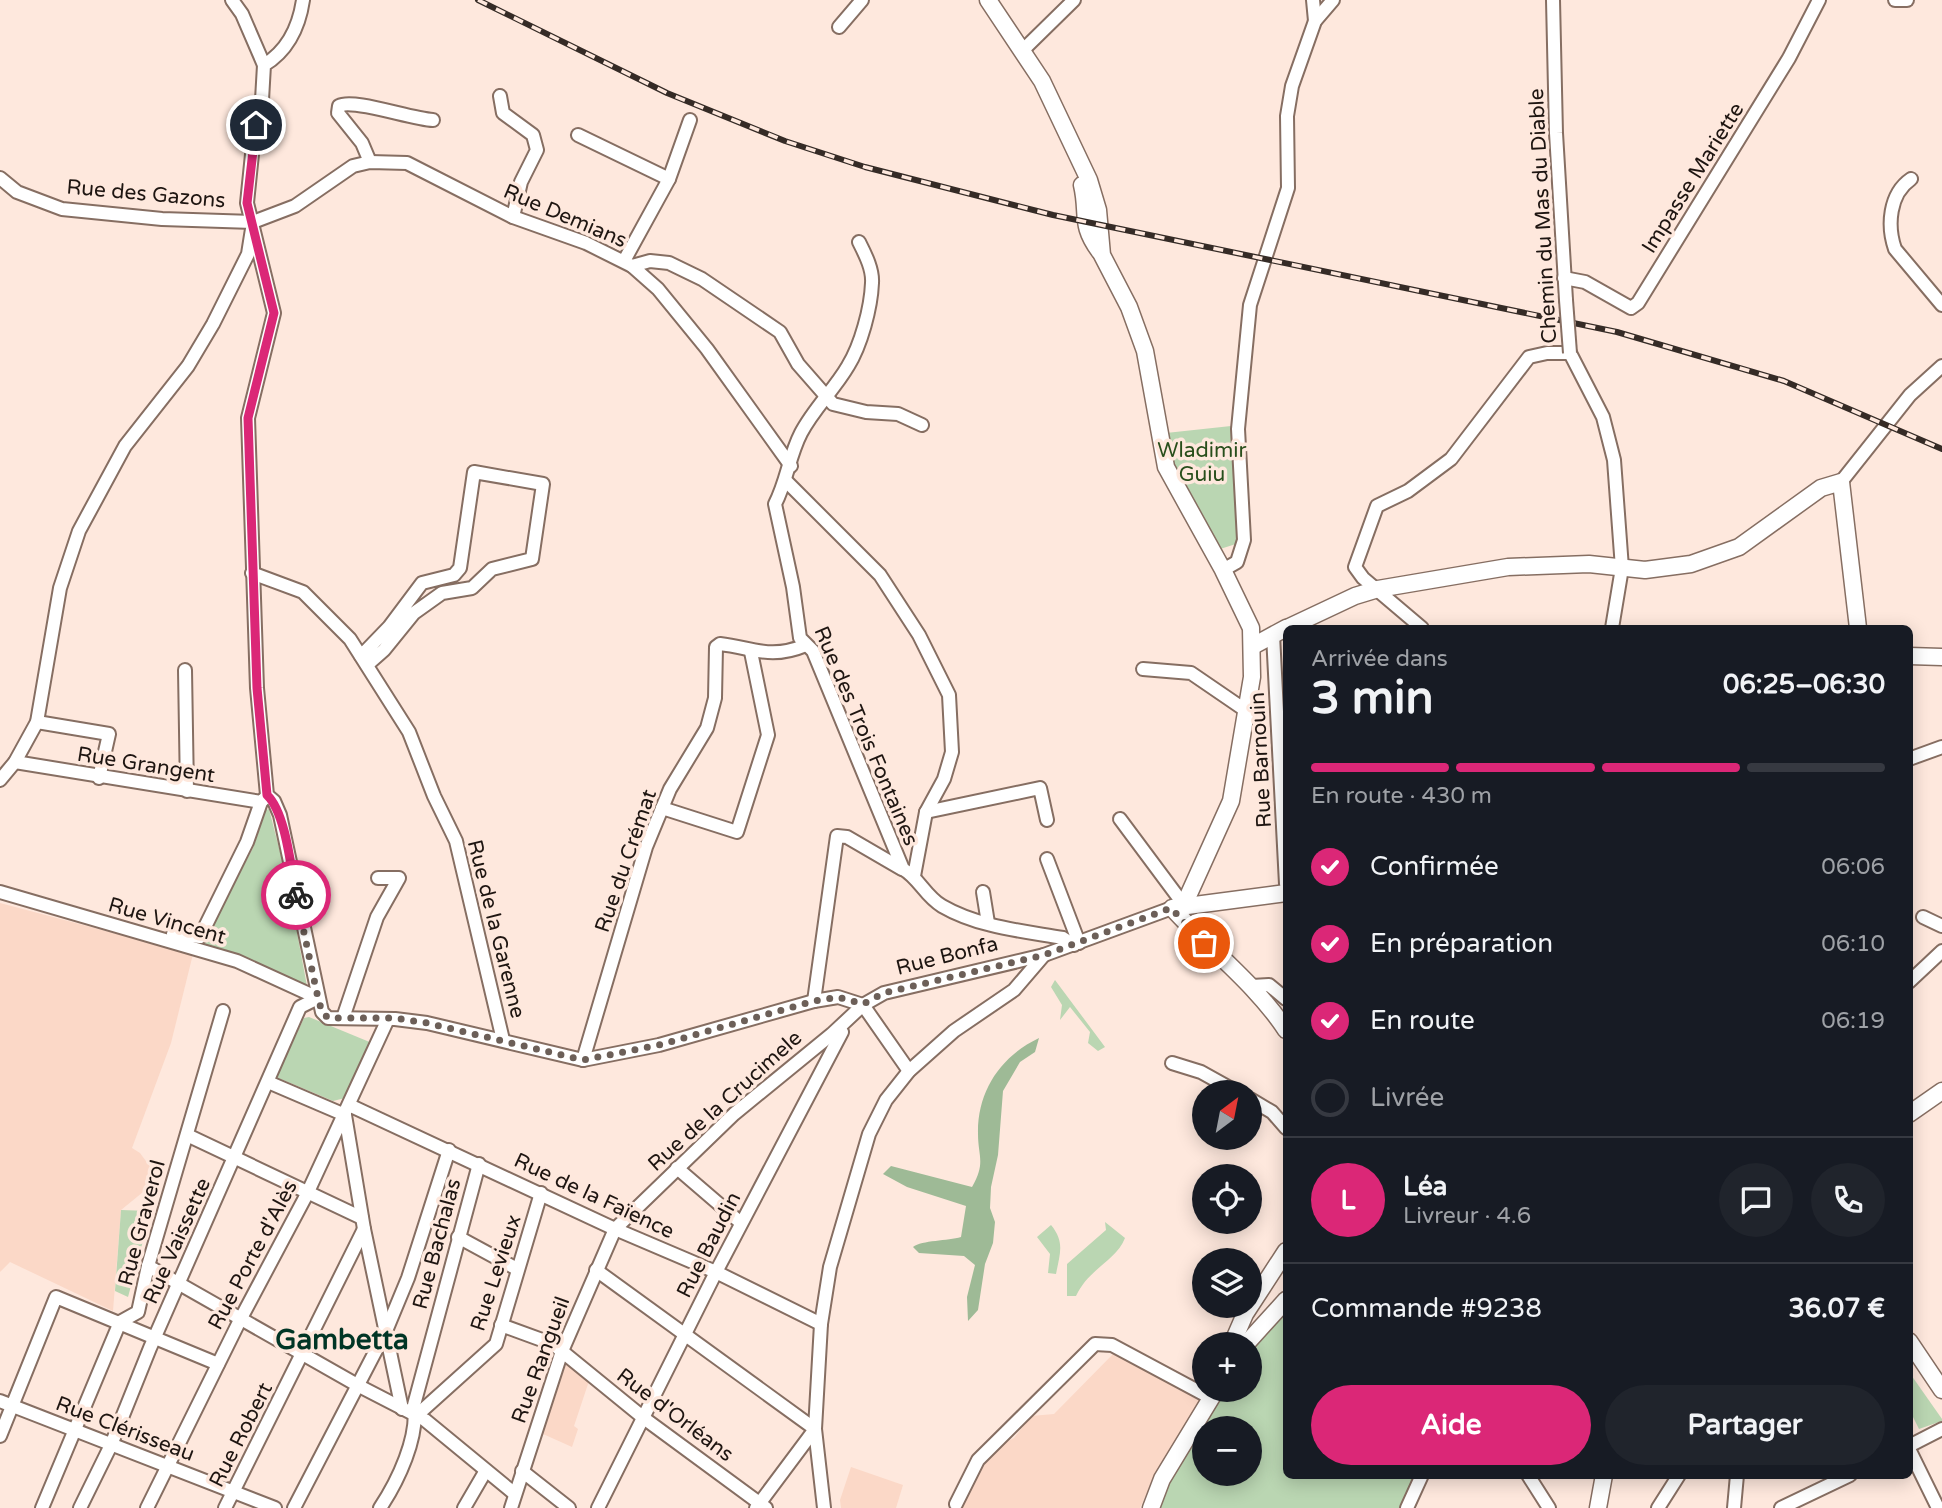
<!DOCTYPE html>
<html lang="fr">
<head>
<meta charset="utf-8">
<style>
  :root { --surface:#171b24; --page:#20242c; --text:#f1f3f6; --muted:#9ea1a6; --line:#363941; --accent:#db2777 }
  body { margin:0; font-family:"Varela Round",sans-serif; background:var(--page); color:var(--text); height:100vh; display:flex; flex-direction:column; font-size:26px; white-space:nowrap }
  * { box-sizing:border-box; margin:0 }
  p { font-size:23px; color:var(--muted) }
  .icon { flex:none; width:38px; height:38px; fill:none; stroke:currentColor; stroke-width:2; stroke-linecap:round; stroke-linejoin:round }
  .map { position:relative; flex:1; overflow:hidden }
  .drawer { position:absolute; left:1283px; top:625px; width:630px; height:854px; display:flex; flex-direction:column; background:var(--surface); border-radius:10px; box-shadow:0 4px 18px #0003 }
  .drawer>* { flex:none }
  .needle { width:46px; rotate:32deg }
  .fabs { position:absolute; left:1192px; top:1080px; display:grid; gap:14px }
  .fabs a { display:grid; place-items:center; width:70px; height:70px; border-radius:50%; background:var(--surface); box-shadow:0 4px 18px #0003; font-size:35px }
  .pin { position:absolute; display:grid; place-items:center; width:60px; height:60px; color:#fff; margin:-30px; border:4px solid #fff; border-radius:50%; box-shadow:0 2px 7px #0007 }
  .courier { position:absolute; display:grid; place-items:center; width:70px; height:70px; margin:-35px; border:5px solid #db2777; border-radius:50%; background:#fff; color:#222; box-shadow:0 2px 9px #0007 }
  .headline em { font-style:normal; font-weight:800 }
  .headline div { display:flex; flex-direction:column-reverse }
  .headline { display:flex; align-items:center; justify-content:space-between; height:119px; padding:0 28px }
  h1 { font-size:46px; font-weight:800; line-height:52px }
  .bar { display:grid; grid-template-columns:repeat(4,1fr); gap:10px 7px; align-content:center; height:84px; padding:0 28px }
  .bar i { height:9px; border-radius:5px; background:var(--line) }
  .bar .on { background:var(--accent) }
  .bar p { grid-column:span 4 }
  .line { display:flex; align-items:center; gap:18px; padding:0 28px; border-top:2px solid var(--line) }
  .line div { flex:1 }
  .round { display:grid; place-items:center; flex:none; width:74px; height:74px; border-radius:37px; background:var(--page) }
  ol { padding:0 28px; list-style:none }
  li { display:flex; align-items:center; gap:21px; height:77px }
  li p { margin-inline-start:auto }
  li .icon { padding:7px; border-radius:50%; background:var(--accent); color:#fff; stroke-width:4 }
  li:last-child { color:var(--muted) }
  li i { width:38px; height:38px; border:4px solid var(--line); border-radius:50% }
  .button { display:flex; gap:14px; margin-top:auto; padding:14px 28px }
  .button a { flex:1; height:80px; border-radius:42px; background:var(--accent); color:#fff; font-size:28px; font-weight:800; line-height:80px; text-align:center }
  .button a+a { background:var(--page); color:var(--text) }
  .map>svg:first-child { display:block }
  .built { fill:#fbd8c7 }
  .green { fill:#bad6b2; fill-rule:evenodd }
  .forest { fill:#9eba96 }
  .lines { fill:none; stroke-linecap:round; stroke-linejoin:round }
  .minor-casing { stroke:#866e62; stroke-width:16 }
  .tertiary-casing { stroke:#866e62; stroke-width:19 }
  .minor { stroke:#fff; stroke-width:12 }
  .tertiary { stroke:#fff; stroke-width:16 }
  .rail-casing { stroke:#352b26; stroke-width:6 }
  .rail { stroke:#fee8dd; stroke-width:3.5; stroke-dasharray:10; stroke-linecap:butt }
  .minor-bridge-casing { stroke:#866e62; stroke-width:16; stroke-linecap:butt }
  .minor-bridge { stroke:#fff; stroke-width:12 }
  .done { stroke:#6c5f58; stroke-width:7; stroke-dasharray:0 12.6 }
  .route { stroke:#db2777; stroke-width:9 }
  .labels { text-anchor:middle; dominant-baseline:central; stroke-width:7; stroke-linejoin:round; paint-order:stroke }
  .street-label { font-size:21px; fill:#1e1511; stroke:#fee8dd }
  .park-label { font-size:21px; fill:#284e1b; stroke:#fee8dd }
  .district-label { font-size:28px; font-weight:bold; fill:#003525; stroke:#fee8dd }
</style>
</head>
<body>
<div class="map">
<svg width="1942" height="1508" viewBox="0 0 1942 1508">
  <rect width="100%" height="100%" fill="#fee8dd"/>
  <!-- built -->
  <g class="built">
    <path d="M0,903l193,51 -22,89 -39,105 8,5 19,26 -38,31 -8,101 -103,-49 -10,10z"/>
    <path d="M1115,1352l87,45 -49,82 -13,29h-182l22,-42 18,-20 16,-8 17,-22 23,-2z"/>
    <path d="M566,1364l23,17 -15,45 4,3 -6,18 -29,-13z"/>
    <path d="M851,1467l52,18 -7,23h-55l-1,-8z"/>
  </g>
  <!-- green -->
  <g class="green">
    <path d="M1231,426c2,39 10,79 8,117l-22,7 -44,-75 -7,-42z"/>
    <path d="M269,809l18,70 20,107 -106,-41 52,-97 13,-38z"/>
    <path d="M1055,980l50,67 -7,4 -10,-8 2,-11 -20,-25 -10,13 2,-15 -11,-18z"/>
    <path d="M309,1017l63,26 -23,54 -16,4 -57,-24 28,-59z"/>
    <path d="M121,1210l30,1 -23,86 -13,-6z"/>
    <path d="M1105,1222l20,16c-9,23 -36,30 -49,58h-9v-32l39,-34z"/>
    <path d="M1051,1225c14,17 9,28 5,49l-8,-1 2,-19 -13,-17z"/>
    <path d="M1286,1308v167h131l-14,33h-246c15,-42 47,-77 65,-118h28v-43zM1204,1428h46v46h-46z"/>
    <path d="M1909,1372l33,47v2l-23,8 -10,-20z"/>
  </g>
  <!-- forest -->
  <path class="forest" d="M1039,1038l-4,14 -15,10 -17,29 -5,64 -7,32 -1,21 5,14 -2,21 -8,21 -7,46 -10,11 -1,-24 8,-32 -11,-9 -45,-3 -6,-6c9,-7 35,-6 48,-10l5,-31 -59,-19 -24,-13 8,-8 81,21c14,-24 6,-31 6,-53 -1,-43 23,-78 61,-96z"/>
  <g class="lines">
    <defs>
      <g id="minor">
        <path d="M232,0l10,14 22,51"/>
        <path d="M303,0c-4,27 -16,51 -39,65l-2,35 -7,25 -8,78 27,110 -26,105 9,270 10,107 7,6 6,14 42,197 6,6 67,1 32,4 156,37 76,-15 155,-44 24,-4 25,8"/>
        <path d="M1313,0l2,21"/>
        <path d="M1553,0l3,133 10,167"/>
        <path d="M1895,0h12"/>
        <path d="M839,27l23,-27"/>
        <path d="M1023,50l51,-50"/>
        <path d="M500,96l3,17 30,22 4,15 -16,32 -8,35"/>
        <path d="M578,135l91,44"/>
        <path d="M370,162l-8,-19 -24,-30 1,-7c14,-8 72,13 94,14"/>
        <path d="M0,178l17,14 45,17 100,10 91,3 42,-16 58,-40 17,-4 37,1 106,54 73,26 46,23 26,23 49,60 84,117"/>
        <path d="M1911,179c-22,15 -24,47 -16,70l47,56"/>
        <path d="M859,242c6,12 14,27 13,41 -1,25 -11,62 -24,83 -14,24 -34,42 -47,67 -12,23 -14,48 -26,71l18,83 7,51 13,13 90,218c16,9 22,27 39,37 36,21 81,25 121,32l11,7"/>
        <path d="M624,261l45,-82 21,-59"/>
        <path d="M632,266l18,-5 19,2 33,16 78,53 18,32 35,40 33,8 32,2 24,11"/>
        <path d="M1564,278l21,4 46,26 7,-5 151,-245 30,-58"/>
        <path d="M787,482l93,93 39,60 30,60 3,57 -8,27 -18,33 -12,64"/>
        <path d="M1841,482l69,-87 32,-29"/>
        <path d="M1223,570l14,-8 7,-22 -6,-111 12,-124 38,-117 -1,-72 5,-30 23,-65 18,-21"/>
        <path d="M252,573l51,19 47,47 59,93 25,64 22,45 47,199"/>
        <path d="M1422,628l-59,-50 -8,-11 22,-61 31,-15 43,-32 78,-102 18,-4h23l33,64 11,43 8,108 -10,60"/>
        <path d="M1273,635l13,249"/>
        <path d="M361,656l28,-29 33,-44 32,-8 6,-7 14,-96 69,12 -11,75 -40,10 -20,19 -30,5 -28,20 -30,37 -17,15"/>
        <path d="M1143,669l48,4 57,39"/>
        <path d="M185,670l2,121"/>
        <path d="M37,722l72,12 -10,44"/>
        <path d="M1909,759l33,-12"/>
        <path d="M15,762l246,40 4,-4"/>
        <path d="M0,780l15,-18 22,-40 23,-134 19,-57 46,-85 63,-80 25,-42 35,-70 4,-25"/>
        <path d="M662,808l75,24 31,-97 -17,-83"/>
        <path d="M926,812l114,-24 7,32"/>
        <path d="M1120,819l64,86"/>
        <path d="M1047,859l32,84"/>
        <path d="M0,892l237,69 81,37"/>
        <path d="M983,892l5,31"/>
        <path d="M1923,917l19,9"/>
        <path d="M173,934l27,3 47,-95 14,-40"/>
        <path d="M1909,982l33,-31"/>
        <path d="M1252,986l17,-1 17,14"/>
        <path d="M814,1001l23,-165 10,1 55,32"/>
        <path d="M863,1005l46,66"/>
        <path d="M343,1018l34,-101 22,-39h-21"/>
        <path d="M583,1060l63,-213 24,-58 37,-61 8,-30 1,-51 4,-3c34,4 50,16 86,1"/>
        <path d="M1172,1063l29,9 36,20"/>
        <path d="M268,1082l77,33"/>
        <path d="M1250,1099l22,13 14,16"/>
        <path d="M349,1105l266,124 101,43 105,52"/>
        <path d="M345,1115l19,114 38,180"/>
        <path d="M187,1135l175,83"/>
        <path d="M677,1168l64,55"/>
        <path d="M458,1237l59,32"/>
        <path d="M148,1266l211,120 66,34 90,74"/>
        <path d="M596,1270l219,159"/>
        <path d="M501,1325l52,19 92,75 121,89"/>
        <path d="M0,1401l275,107"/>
        <path d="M416,1416l80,-72 45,-151"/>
        <path d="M0,1436l56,-139 162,67"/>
        <path d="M1909,1446l33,-17"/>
        <path d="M1909,1449l29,59"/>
        <path d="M522,1471l47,37"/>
        <path d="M1528,1475l21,33"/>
        <path d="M956,1504l22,-44 117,-116 17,1 99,53"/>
        <path d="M42,1508l78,-186 18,-10 10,-46 75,-255"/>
        <path d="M80,1508l31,-63 39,-97 150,-341 18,-9"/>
        <path d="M147,1508l93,-188 67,-126 81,-175"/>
        <path d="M225,1508l139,-279"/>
        <path d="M294,1508l92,-177 22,-53 41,-128"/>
        <path d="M380,1508c18,-27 39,-71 34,-103l65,-241"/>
        <path d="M464,1508l21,-36"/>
        <path d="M511,1508l51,-157 53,-122 119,-115 98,-80 31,-29 21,-12 160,-38 128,-47"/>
        <path d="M598,1508l118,-236 126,-240"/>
        <path d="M756,1508l59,-79"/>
        <path d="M824,1508l-9,-79 6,-105 9,-57 39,-133 17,-34 23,-29 45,-40 60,-41 30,-35"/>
        <path d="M1407,1508l15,-33"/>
        <path d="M1658,1508l21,-33"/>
        <path d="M1734,1508l3,-33"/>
        <path d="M1781,1508l69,-33"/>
      </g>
      <g id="tertiary">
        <path d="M988,0l54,81 47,99 9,30 4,45 27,52 16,44 21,116 57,103 28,58 1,49 -21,124 -47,104"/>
        <path d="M1082,185c7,30 -3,39 18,67"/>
        <path d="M1287,628l68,-32 23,-7 130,-22 81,-3 56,6 46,-6 48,-17 82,-59 20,-6 17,146"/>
        <path d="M1253,646l33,-18"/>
        <path d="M1909,656l33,1"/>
        <path d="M1286,893l-114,15c37,41 83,75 114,122"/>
        <path d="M1909,1114l33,-23"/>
        <path d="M1909,1341l33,49"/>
        <path d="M1232,1344l13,-30 41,-63"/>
        <path d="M1246,1344l40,-44"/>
        <path d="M1151,1508l11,-29 54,-89"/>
        <path d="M1598,1508l6,-33"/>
      </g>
    </defs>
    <!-- minor casing -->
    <use href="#minor" class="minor-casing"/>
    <!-- tertiary casing -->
    <use href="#tertiary" class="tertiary-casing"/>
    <!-- minor -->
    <use href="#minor" class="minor"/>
    <!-- tertiary -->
    <use href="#tertiary" class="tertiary"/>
    <defs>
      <path id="rail" d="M478,0l189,93 118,48 80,26 188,48 564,117 167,49 158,68"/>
    </defs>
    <!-- rail casing -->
    <use href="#rail" class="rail-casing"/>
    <!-- rail -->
    <use href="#rail" class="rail"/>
    <defs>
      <path id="minor-bridge" d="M1566,300l4,53"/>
    </defs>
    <!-- minor-bridge casing -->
    <use href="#minor-bridge" class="minor-bridge-casing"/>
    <!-- minor-bridge -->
    <use href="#minor-bridge" class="minor-bridge"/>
  </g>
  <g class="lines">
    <!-- done -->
    <path class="done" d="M296,895l22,103 4,14 6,6h67l32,5 156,37 76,-15 155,-44 24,-4 25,7 21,-11 160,-38 127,-47 33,35"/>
    <!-- route -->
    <path class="route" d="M256,125l-9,78 27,110 -26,105 9,270 10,107c19,18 24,74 29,100"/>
  </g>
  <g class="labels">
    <!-- street labels -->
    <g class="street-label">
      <text transform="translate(1693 178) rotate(-58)">Impasse Mariette</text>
      <text transform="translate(146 194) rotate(5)">Rue des Gazons</text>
      <text transform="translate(565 216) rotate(23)">Rue Demians</text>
      <text transform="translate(1543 216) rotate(-93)">Chemin du Mas du Diable</text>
      <text transform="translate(866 736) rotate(67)">Rue des Trois Fontaines</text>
      <text transform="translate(1261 760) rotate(-93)">Rue Barnouin</text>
      <text transform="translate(146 765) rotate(9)">Rue Grangent</text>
      <text transform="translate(626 861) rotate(-71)">Rue du Crémat</text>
      <text transform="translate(167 921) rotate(16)">Rue Vincent</text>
      <text transform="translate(496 929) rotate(76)">Rue de la Garenne</text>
      <text transform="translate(947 956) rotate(-14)">Rue Bonfa</text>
      <text transform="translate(725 1101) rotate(-42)">Rue de la Crucimele</text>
      <text transform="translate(594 1196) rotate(25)">Rue de la Faïence</text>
      <text transform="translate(142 1223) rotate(-75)">Rue Graverol</text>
      <text transform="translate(177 1241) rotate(-66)">Rue Vaissette</text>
      <text transform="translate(437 1244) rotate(-75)">Rue Bachalas</text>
      <text transform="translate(709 1245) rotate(-63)">Rue Baudin</text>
      <text transform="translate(253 1255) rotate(-62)">Rue Porte d'Alès</text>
      <text transform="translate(496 1273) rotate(-72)">Rue Levieux</text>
      <text transform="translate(541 1360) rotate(-70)">Rue Rangueil</text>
      <text transform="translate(675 1415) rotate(37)">Rue d'Orléans</text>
      <text transform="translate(125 1429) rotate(21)">Rue Clérisseau</text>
      <text transform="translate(241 1435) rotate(-63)">Rue Robert</text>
    </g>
    <!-- park labels -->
    <g class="park-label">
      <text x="1202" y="450">Wladimir<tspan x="1202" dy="24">Guiu</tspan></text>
    </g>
    <!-- district labels -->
    <g class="district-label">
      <text x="342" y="1340">Gambetta</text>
    </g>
  </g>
</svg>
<div class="fabs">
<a><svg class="needle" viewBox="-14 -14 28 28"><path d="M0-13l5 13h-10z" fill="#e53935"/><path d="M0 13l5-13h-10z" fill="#9ea1a6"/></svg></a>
<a><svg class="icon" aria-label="locate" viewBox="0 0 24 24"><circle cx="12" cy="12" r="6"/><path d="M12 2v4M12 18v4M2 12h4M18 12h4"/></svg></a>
<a><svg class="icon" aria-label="layers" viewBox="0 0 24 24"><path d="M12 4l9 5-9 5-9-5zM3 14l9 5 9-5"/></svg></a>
<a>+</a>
<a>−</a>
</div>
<div class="pin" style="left:1204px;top:943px;background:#ea580c"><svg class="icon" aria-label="bag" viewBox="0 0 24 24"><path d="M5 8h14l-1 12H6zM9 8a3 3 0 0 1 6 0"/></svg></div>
<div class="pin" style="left:256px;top:125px;background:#1f2937"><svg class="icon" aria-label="home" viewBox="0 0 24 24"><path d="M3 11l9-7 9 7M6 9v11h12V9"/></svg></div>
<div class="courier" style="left:296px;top:895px"><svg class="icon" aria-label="bike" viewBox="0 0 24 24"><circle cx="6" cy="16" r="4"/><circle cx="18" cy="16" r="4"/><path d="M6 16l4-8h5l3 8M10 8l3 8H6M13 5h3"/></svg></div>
<section class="drawer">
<div class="headline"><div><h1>3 min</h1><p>Arrivée dans</p></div><em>06:25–06:30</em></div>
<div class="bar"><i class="on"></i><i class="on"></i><i class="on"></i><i></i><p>En route · 430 m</p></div>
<ol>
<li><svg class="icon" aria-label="check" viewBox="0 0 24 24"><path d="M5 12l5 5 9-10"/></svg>Confirmée<p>06:06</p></li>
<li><svg class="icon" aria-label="check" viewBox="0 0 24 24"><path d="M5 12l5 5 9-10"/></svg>En préparation<p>06:10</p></li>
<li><svg class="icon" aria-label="check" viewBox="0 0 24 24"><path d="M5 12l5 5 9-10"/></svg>En route<p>06:19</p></li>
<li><i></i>Livrée</li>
</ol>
<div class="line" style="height:126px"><b class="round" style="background:var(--accent);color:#fff">L</b><div><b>Léa</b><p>Livreur · 4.6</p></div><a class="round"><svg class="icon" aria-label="chat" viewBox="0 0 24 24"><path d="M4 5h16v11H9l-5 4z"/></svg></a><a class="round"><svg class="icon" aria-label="phone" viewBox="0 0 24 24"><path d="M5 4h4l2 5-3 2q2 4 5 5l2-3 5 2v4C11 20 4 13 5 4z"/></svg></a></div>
<div class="line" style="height:91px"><div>Commande #9238</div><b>36.07 €</b></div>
<div class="button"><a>Aide</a><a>Partager</a></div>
</section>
</div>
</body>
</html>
